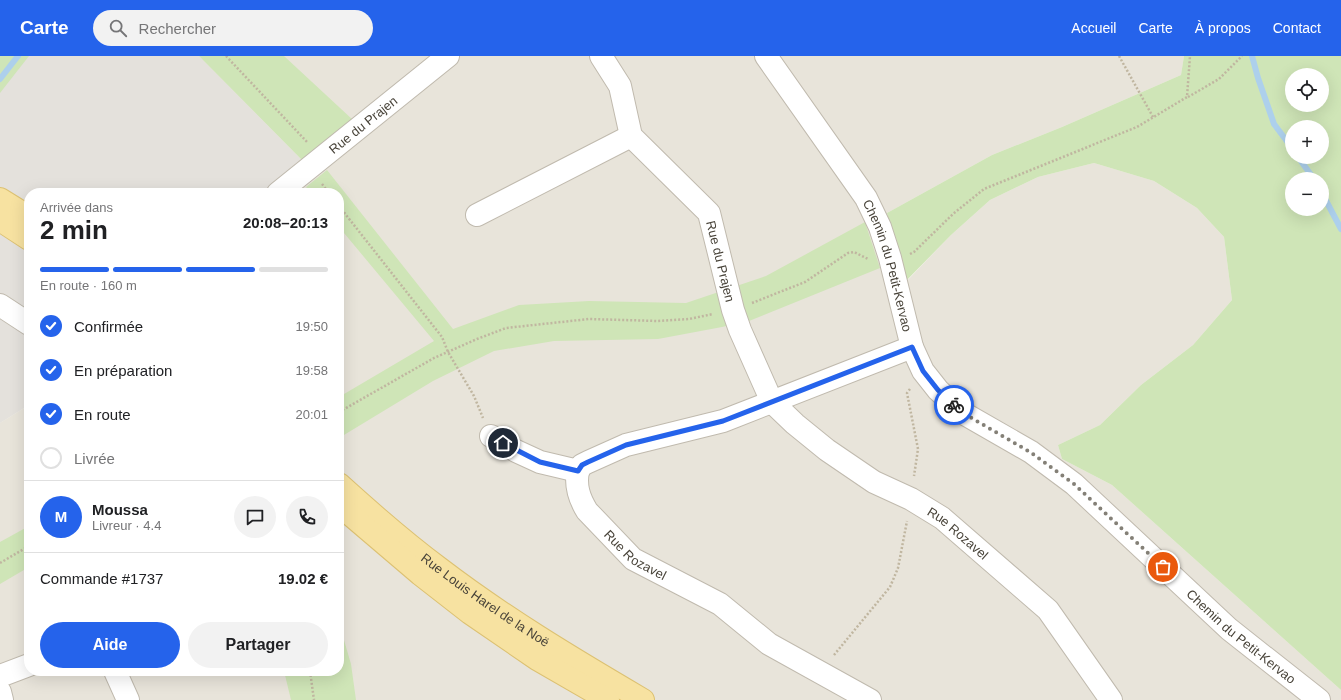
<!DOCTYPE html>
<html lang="fr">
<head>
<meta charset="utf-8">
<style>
  :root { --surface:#fff; --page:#f2f2f2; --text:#202124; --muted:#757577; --line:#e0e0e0; --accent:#2563eb }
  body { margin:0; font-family:Helvetica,sans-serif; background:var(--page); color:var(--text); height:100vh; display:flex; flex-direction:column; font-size:15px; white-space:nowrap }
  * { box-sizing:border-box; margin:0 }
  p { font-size:13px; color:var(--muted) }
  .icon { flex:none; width:22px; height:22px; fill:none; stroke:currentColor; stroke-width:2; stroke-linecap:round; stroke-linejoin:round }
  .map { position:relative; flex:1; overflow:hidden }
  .details { position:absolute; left:24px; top:132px; width:320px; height:488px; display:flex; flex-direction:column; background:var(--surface); border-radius:16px; box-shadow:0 4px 16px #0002 }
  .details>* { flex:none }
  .tools { position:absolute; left:1285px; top:12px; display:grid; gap:8px }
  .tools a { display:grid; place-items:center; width:44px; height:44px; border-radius:50%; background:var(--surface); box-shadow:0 4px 16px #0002; font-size:20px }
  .pin { position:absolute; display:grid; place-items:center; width:34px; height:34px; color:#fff; margin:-17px; border:2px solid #fff; border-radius:50%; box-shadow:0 1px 4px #0007 }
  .courier { position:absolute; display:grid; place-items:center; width:40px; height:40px; margin:-20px; border:3px solid #2563eb; border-radius:50%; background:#fff; color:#222; box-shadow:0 1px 5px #0007 }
  .headline em { font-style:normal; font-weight:600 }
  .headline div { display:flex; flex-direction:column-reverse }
  .headline { display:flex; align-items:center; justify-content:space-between; height:68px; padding:0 16px }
  h1 { font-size:26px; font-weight:600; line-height:30px }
  .bar { display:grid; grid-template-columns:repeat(4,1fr); gap:6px 4px; align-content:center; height:48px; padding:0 16px }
  .bar i { height:5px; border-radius:3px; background:var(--line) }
  .bar .current { background:var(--accent) }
  .bar p { grid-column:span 4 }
  .line { display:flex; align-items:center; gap:10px; padding:0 16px; border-top:1px solid var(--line) }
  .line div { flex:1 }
  .round { display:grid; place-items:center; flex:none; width:42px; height:42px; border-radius:21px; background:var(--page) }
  ol { padding:0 16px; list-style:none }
  li { display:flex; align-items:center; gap:12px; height:44px }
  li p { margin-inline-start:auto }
  li .icon { padding:4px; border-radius:50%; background:var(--accent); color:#fff; stroke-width:4 }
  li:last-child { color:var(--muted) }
  li i { width:22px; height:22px; border:2px solid var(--line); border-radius:50% }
  .button { display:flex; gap:8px; margin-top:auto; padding:8px 16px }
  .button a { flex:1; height:46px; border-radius:24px; background:var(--accent); color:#fff; font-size:16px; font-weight:600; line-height:46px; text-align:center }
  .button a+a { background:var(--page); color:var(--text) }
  header { display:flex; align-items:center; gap:24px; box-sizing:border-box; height:56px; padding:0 20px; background:var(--accent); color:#fff }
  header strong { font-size:19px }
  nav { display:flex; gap:22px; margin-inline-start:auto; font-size:14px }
  .search { width:280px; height:36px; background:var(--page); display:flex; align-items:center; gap:10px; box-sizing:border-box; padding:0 14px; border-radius:22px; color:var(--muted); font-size:15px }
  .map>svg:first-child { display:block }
  .residential { fill:#e8e4da }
  .industrial { fill:#e4e1dc }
  .green { fill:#cfe5b7; fill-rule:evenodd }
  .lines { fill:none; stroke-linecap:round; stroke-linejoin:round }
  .stream { stroke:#add0ec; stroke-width:6 }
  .minor-casing { stroke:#c0baae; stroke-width:24 }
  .major-casing { stroke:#dcc172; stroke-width:24 }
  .path { stroke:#c0b6a0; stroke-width:2.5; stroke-dasharray:2 2; stroke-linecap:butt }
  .minor { stroke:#fff; stroke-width:22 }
  .major { stroke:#f7e2a1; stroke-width:22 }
  .done { stroke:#848077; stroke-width:4; stroke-dasharray:0 7.2 }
  .route { stroke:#2563eb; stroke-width:5 }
  .labels { text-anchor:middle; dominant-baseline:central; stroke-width:3; stroke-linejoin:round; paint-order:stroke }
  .street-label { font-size:13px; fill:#484339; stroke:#fff }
</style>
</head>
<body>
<header>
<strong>Carte</strong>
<div class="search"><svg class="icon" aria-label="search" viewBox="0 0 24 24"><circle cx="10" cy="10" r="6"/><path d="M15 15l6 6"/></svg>Rechercher</div>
<nav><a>Accueil</a><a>Carte</a><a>À propos</a><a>Contact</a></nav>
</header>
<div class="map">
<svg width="1341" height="644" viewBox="0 0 1341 644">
  <rect width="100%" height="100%" fill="#f4f2eb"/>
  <!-- residential -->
  <path class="residential" d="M199,0h985l-3,19 -119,52 -70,28 -105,58 16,72 48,-50 39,-35 48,-23 56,-14 60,18 43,27 27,29 8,63 -39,45 -52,40 -41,40 -42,20 4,14 50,26 229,205v10h-1341v-277l29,-18v266h310v-274l5,-3 -5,-6v-195h-77l40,-33z"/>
  <!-- industrial -->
  <path class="industrial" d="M0,0h199l103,104 -40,33h-233v212l-29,18z"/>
  <!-- green -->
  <g class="green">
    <path d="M0,0h29l-29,37z"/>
    <path d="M199,0h85l69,64 -51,40z"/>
    <path d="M1184,0h157v634l-229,-205 -50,-26 -4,-14 42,-20 41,-40 52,-40 39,-45 -8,-63 -27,-29 -43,-27 -60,-18 -56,14 -48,23 -39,35 -49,50 -15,-72 105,-58 70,-28 119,-52zM1292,19h30v30h-30zM1292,71h30v30h-30zM1292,123h30v30h-30z"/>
    <path d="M327,114l126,159 66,-24 70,-4 97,2 80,-27 99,-54 15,46 -131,53 -27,6 -64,12 -104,2 -60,10 -61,30 -94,57v-41l95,-56 -95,-114v-34h-28l-5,-6z"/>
    <path d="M29,470v41l-29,17v-42z"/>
    <path d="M339,567l12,41 5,36h-65l-7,-29h55z"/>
  </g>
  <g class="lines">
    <!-- stream -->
    <g class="stream">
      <path d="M1252,0l6,22 16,46 18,24"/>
      <path d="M0,23l18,-23"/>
      <path d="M1298,101l16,22"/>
      <path d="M1322,137l19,36"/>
    </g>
    <defs>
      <g id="minor">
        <path id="s1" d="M601,0l19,30 11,50 78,77 24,97 7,20 32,72 23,22 32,26 47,32 37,17 31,19 106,92 63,90"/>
        <path id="s2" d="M766,0l100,142 14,29 10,31 22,89 11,24 15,19 25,23 68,39 43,32 155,145 90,71"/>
        <path id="s3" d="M278,137l170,-137"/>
        <path d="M477,159l154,-79"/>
        <path d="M0,249l29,19"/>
        <path d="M491,380l25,15 24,11 38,9 4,-6 6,-3 38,-17 97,-24 189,-74"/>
        <path id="s4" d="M578,415c-3,15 1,27 9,40l46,48 87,45 49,40 101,56"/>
        <path d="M115,615l13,29"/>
        <path d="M0,620l29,-11"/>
        <path d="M0,636l2,8"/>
      </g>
      <g id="major">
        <path d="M0,143l29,18"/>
        <path d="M0,164l29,19"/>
        <path id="s5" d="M339,428c32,29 65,58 100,84 64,49 134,91 204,132"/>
        <path d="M339,449l81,69 50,39 67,46 71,41"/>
      </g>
    </defs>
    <!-- minor casing -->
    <use href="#minor" class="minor-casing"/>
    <!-- major casing -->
    <use href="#major" class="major-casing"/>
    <!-- path -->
    <g class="path">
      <path d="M226,0l82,87"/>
      <path d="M1119,0l34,61"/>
      <path d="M1188,41l31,-18 23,-23"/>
      <path d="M322,128l7,9"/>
      <path d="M339,150l103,131 6,15 26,44 9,22"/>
      <path d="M910,198l4,-2 39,-38 31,-25 153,-62 50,-30 3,-41"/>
      <path d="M752,247l53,-21 43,-29 6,-1 14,7"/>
      <path d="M910,333l-3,4 11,56 -4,27"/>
      <path d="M339,356l95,-54 43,-19 29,-11 83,-9 69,2 31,-2 24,-5"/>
      <path d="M0,507l29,-17"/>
      <path d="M834,599l56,-68 8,-19 9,-47"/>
      <path d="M310,615l4,29"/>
    </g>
    <!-- minor -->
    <use href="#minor" class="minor"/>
    <!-- major -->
    <use href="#major" class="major"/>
  </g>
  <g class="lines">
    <!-- done -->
    <path class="done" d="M954,349l9,8 67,39 44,32 89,83"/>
    <!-- route -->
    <path class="route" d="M503,387l37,19 38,9 4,-6 6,-3 38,-17 97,-24 189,-74 11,24 15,19 16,15"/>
  </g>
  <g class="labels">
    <!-- street labels -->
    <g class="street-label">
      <text stroke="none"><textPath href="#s3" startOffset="109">Rue du Prajen</textPath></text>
      <text stroke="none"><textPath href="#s1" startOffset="246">Rue du Prajen</textPath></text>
      <text stroke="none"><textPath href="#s2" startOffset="245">Chemin du Petit-Kervao</textPath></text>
      <text stroke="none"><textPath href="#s1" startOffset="625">Rue Rozavel</textPath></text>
      <text stroke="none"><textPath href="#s4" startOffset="108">Rue Rozavel</textPath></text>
      <text stroke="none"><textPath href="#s5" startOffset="187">Rue Louis Harel de la Noë</textPath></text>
      <text stroke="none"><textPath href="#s2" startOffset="773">Chemin du Petit-Kervao</textPath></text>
    </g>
  </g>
</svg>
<div class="tools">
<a><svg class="icon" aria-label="locate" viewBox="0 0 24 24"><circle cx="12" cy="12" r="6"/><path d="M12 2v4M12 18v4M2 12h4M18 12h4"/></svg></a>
<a>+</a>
<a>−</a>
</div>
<div class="pin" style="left:1163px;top:511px;background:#ea580c"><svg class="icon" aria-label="bag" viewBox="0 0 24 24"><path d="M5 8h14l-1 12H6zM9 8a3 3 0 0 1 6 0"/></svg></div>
<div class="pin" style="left:503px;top:387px;background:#1f2937"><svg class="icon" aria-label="home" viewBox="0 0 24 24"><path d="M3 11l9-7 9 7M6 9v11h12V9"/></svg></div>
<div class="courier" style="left:954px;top:349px"><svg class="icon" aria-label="bike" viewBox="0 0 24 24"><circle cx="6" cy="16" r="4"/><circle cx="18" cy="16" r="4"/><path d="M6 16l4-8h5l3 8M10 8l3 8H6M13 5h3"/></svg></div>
<section class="details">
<div class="headline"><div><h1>2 min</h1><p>Arrivée dans</p></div><em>20:08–20:13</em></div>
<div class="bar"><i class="current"></i><i class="current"></i><i class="current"></i><i></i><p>En route · 160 m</p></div>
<ol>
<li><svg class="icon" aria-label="check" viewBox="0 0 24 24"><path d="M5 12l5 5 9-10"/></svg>Confirmée<p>19:50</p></li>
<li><svg class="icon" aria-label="check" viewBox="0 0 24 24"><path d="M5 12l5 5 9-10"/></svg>En préparation<p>19:58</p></li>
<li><svg class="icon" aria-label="check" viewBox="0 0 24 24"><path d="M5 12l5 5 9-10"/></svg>En route<p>20:01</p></li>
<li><i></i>Livrée</li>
</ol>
<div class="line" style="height:72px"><b class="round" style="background:var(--accent);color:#fff">M</b><div><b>Moussa</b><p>Livreur · 4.4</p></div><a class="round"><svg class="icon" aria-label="chat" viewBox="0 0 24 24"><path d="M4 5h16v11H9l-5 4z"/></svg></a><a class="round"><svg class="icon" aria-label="phone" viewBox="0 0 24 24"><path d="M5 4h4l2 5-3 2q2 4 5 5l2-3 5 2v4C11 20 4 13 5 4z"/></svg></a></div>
<div class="line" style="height:52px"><div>Commande #1737</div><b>19.02 €</b></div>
<div class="button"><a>Aide</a><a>Partager</a></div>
</section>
</div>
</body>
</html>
